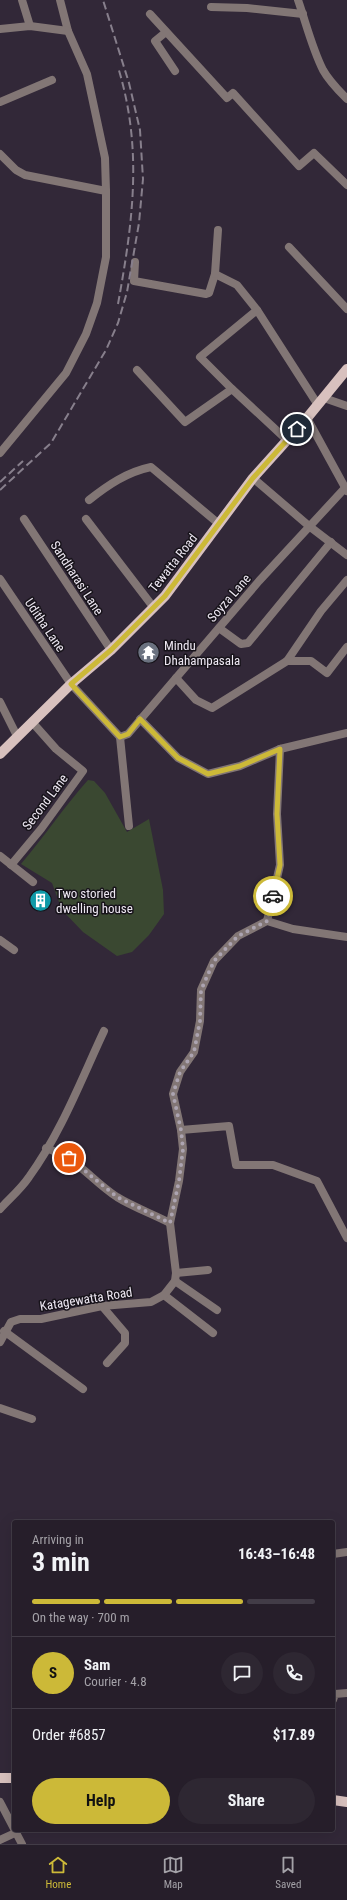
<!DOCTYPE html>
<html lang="en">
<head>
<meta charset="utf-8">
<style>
  :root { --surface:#261e2a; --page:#2e2732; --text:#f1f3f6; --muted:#a4a2a8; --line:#423c47; --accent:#ccb938 }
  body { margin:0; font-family:"Roboto Condensed",sans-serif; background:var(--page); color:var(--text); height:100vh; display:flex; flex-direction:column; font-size:15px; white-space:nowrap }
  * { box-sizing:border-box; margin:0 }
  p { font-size:13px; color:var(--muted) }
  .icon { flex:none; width:22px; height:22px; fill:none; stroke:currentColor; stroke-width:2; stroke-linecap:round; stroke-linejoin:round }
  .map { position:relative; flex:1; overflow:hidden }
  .sheet { position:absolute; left:12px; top:1520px; width:323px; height:312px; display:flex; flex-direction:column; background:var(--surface); border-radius:4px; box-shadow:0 4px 16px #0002,0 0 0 1px var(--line) }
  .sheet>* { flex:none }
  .pin { position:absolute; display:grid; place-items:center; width:34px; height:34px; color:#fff; margin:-17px; border:2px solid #fff; border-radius:50%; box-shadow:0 1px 4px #0007 }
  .courier { position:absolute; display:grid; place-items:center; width:40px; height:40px; margin:-20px; border:3px solid #ccb938; border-radius:50%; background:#fff; color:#222; box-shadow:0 1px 5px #0007 }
  .overview em { font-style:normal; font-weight:700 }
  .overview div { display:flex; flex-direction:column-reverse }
  .overview { display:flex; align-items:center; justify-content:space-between; height:68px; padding:0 20px }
  h1 { font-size:26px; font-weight:700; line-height:30px }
  .bar { display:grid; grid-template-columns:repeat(4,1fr); gap:6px 4px; align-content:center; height:48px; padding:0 20px }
  .bar i { height:5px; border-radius:3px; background:var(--line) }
  .bar .current { background:var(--accent) }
  .bar p { grid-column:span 4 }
  .line { display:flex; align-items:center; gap:10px; padding:0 20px; border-top:1px solid var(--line) }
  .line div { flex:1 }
  .round { display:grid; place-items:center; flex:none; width:42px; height:42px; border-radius:21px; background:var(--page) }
  .cta { display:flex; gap:8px; margin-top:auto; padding:8px 20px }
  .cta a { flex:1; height:46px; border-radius:24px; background:var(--accent); color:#111; font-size:16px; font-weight:700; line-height:46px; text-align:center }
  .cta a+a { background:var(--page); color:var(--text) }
  .menu { display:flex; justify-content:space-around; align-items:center; height:56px; border-top:1px solid var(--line); background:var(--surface); font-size:11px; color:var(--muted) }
  .menu a { display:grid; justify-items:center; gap:2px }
  .menu .current { color:var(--accent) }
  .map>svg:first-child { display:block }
  .green { fill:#3a4831 }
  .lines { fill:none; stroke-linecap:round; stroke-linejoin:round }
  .minor { stroke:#827675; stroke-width:8 }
  .tertiary { stroke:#827675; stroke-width:8 }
  .primary { stroke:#d8c1be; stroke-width:10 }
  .rail { stroke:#877f8c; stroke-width:2; stroke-dasharray:8 4; stroke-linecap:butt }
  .done { stroke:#aca4b1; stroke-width:4; stroke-dasharray:0 7.2 }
  .route { stroke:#ccb938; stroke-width:5 }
  .labels { text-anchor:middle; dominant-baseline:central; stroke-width:3; stroke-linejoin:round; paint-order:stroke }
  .street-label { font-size:13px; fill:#ede7f2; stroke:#17131a }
  .poi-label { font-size:13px; fill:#ede7f2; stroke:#17131a; text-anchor:start }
</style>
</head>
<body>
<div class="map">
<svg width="347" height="1844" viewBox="0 0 347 1844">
  <rect width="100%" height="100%" fill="#322838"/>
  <!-- green -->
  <path class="green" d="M88,780l6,1 11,12 22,39 22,-13 14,71 1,24 -15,21 -17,17 -15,4 -34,-24 -21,-22 -10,-27 -31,-19c23,-27 43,-57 67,-84z"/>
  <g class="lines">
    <!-- minor -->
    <g class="minor">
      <path d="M22,0l8,26"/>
      <path d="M60,0l8,31"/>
      <path d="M211,7l36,1 56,6"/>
      <path d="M150,14l77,84 6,-5 66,73 15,-13 33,32"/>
      <path d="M0,29l30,-3 38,5 19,43 18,84 1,33"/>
      <path d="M166,32l-11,9 20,30"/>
      <path d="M0,102l52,-22"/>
      <path d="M0,154l16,16 9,5 81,16v66l-9,46 -11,31 -20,39 -66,80"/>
      <path d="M289,247l58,62"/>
      <path d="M135,262l-1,19 72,13 3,-1 6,-19 22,11 20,25 61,95"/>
      <path d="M215,274l3,-44"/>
      <path d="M137,370l48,52 47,-33 55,51"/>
      <path d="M232,389l-32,-32 57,-47"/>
      <path d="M324,398l23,8"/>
      <path d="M307,418l40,73"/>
      <path d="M253,478l56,48 38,29"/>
      <path d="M89,500c19,-15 38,-28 62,-33l68,57"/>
      <path d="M24,519l87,131"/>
      <path d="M86,519l68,89"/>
      <path d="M0,579l71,105 49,53 8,-3 131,-153 86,-93"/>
      <path d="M219,628l22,16 7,-1 83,-101"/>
      <path d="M287,661h24l16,12 20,-26"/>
      <path d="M176,678l20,22 16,8 75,-47 34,-50 26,-31"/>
      <path d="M0,702l17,34"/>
      <path d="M140,719l38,39 30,16 32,-8 40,-17 -3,65 3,51 -13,56"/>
      <path d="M120,737l9,89"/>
      <path d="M280,749l67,-16"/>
      <path d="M0,856l33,26"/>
      <path d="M11,865l30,-36 42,-58 -27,-22 -24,-27"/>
      <path d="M0,940l14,10"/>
      <path d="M181,1130l-8,-36 7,-22 14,-20 6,-31 1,-31 13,-29 24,-25 29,-15 26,8 54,8"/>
      <path d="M46,1148c34,12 44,31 71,49 16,10 36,17 53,26"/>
      <path d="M0,1209c9,-10 21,-20 29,-32 32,-44 52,-97 75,-146"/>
      <path d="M176,1273l32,-3"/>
      <path d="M175,1281l42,29"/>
      <path d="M164,1295l49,38"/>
      <path d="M102,1306l23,27v10l-18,20"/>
      <path d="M4,1331l79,58"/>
      <path d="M0,1342l11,-20 9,-3h21l61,-13 49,-4 13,-7 11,-14 1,-8 -6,-50 9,-42 4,-32 -2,-19 48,-4 7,39h37l44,16 30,57"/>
      <path d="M0,1408l32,11"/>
      <path d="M333,1700l2,-6 12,-1"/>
      <path d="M0,1802l22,42"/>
      <path d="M0,1840l15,-7"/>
    </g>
    <!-- tertiary -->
    <g class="tertiary">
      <path d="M298,0c8,23 14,48 25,70 6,11 15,20 24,29"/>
      <path d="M333,1554l14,-2"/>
    </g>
    <!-- primary -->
    <g class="primary">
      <path d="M0,754l71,-70 40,-34 54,-54 88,-118 54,-60 40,-49"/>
      <path d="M0,1778h14"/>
      <path d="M333,1800l14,2"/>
    </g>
    <!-- rail -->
    <g class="rail">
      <path d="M118,304c15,-83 25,-155 0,-237"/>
      <path d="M0,482l23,-21"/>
      <path d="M0,490l51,-47 55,-93 12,-27 9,-31 12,-69 4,-44 -3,-49 -11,-47 -26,-83"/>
    </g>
  </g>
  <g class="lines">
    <!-- done -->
    <path class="done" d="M69,1158l48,39 53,26 9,-42 4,-32 -2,-19 -8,-36 7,-22 14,-20 6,-31 1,-31 13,-29 24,-25 29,-15 6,-25"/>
    <!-- route -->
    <path class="route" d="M273,896l7,-31 -3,-51 3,-65 -40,17 -32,8 -30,-16 -38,-39 -12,15 -8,3 -49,-53 40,-34 54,-54 88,-118 44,-49"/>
  </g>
  <!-- icons -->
  <defs>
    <symbol id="temple-disc" viewBox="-11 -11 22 22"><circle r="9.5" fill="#6b7280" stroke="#17131a"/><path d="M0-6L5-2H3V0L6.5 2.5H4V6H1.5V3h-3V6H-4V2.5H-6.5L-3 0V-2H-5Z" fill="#fff"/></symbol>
    <symbol id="building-disc" viewBox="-11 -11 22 22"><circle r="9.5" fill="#0f9aa8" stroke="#17131a"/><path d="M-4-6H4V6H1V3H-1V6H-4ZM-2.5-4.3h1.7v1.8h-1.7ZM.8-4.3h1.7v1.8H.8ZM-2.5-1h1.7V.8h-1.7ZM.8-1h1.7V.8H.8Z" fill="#fff"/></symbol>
  </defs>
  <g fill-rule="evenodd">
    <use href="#temple-disc" x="136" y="640" width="25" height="25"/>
    <use href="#building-disc" x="28" y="888" width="25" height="25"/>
  </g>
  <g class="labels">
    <!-- street labels -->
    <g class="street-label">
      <text transform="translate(173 563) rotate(-52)">Tewatta Road</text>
      <text transform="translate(77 578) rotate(57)">Sandharasi Lane</text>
      <text transform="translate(229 598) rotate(-49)">Soyza Lane</text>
      <text transform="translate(45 625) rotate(56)">Uditha Lane</text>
      <text transform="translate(45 802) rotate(-53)">Second Lane</text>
      <text transform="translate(86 1299) rotate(-9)">Katagewatta Road</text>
    </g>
    <!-- poi labels -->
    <g class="poi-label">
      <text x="164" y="645">Mindu<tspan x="164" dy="15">Dhahampasala</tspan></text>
      <text x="56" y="893">Two storied<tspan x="56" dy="15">dwelling house</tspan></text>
    </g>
  </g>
</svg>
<div class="pin" style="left:69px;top:1158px;background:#ea580c"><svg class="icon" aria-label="bag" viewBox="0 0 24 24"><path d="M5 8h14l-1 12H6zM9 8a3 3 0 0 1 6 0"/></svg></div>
<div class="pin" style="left:297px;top:429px;background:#1f2937"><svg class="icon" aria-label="home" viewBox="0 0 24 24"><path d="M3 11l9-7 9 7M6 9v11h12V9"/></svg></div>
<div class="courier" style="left:273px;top:896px"><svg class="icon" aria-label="car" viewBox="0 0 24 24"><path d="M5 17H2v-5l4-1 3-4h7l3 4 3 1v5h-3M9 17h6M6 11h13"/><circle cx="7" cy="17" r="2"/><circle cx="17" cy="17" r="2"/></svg></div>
<section class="sheet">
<div class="overview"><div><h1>3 min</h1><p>Arriving in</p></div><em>16:43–16:48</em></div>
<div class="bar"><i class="current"></i><i class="current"></i><i class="current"></i><i></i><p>On the way · 700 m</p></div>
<div class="line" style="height:72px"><b class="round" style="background:var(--accent);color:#111">S</b><div><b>Sam</b><p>Courier · 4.8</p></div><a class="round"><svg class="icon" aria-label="chat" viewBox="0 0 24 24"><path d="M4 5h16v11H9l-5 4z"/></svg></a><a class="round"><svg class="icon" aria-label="phone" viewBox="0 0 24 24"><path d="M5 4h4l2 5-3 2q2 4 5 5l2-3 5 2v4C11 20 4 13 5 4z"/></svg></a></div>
<div class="line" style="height:52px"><div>Order #6857</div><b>$17.89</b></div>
<div class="cta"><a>Help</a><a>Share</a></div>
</section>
</div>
<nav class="menu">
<a class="current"><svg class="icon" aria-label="home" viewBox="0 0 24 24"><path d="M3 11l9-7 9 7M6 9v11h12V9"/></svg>Home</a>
<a><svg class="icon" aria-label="map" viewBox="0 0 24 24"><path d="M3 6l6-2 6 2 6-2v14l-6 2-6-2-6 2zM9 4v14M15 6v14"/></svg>Map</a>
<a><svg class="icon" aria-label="saved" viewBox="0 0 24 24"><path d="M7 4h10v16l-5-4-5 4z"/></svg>Saved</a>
</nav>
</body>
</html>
